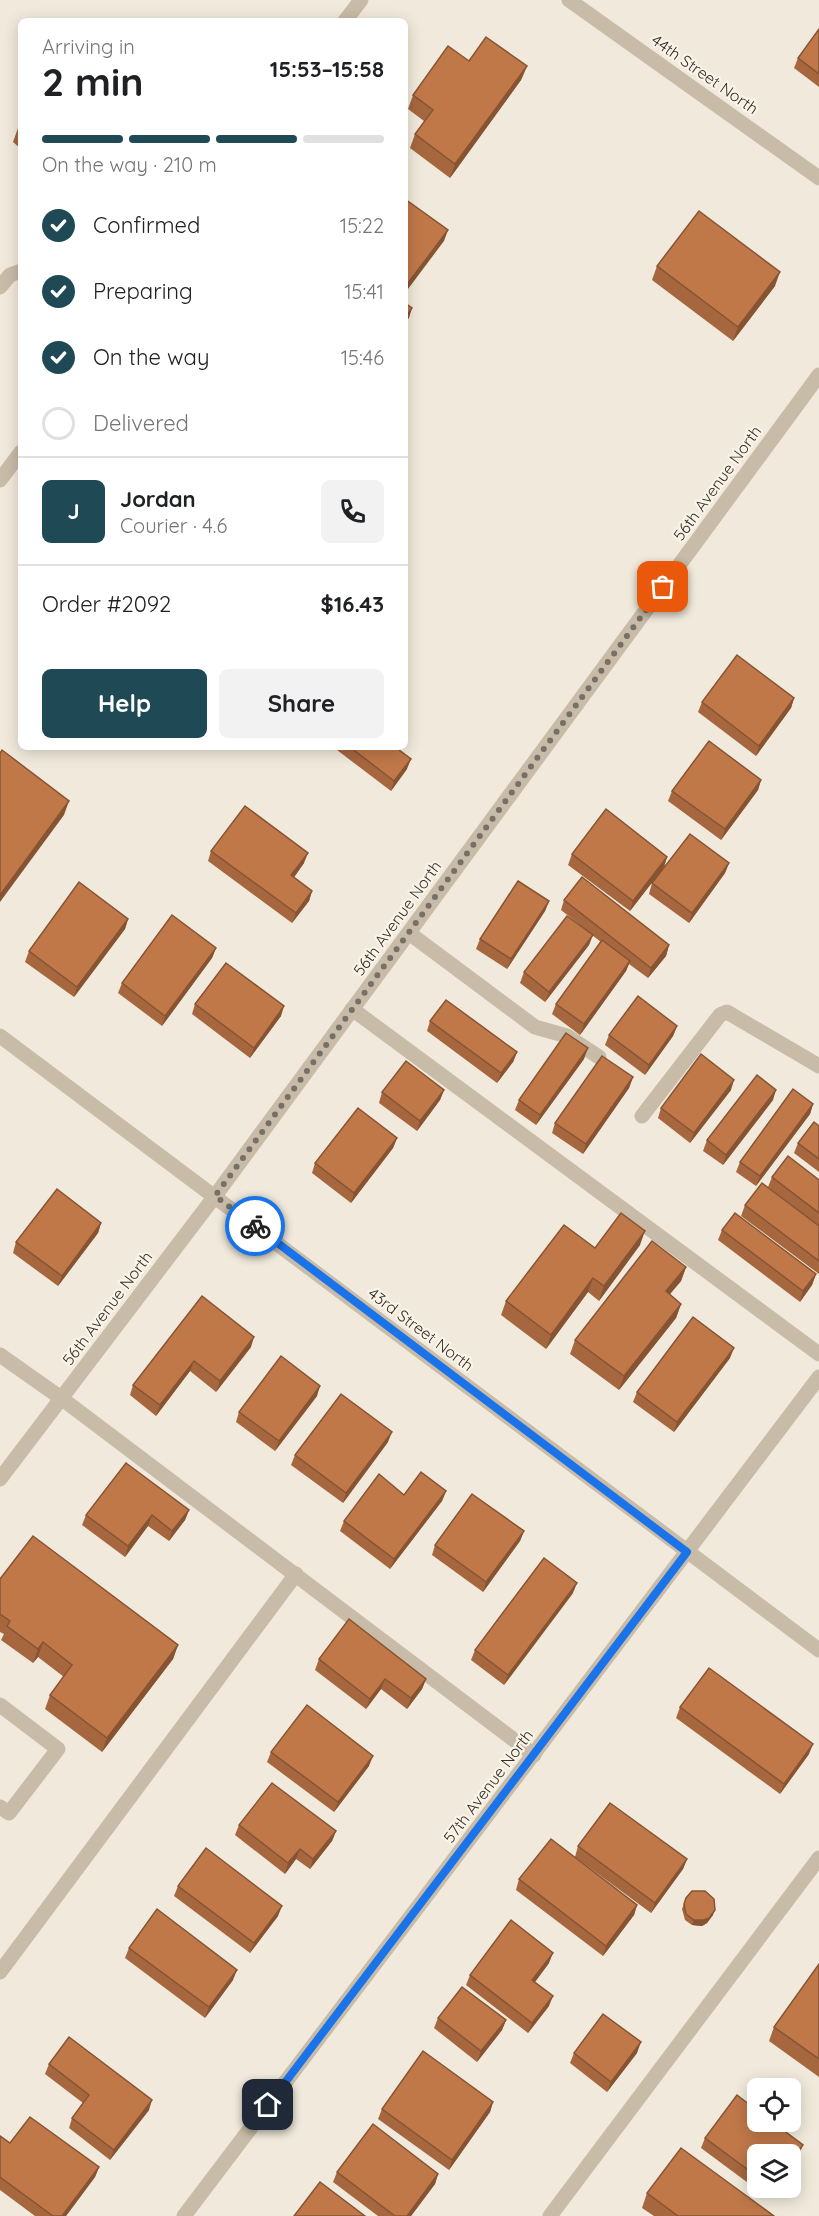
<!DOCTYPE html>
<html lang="en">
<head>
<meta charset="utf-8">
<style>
  :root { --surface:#fff; --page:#f2f2f2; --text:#202124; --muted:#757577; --line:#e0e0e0; --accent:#1f4955 }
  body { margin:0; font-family:Quicksand,sans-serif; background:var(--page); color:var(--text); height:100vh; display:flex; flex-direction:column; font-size:22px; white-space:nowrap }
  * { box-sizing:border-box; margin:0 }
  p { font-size:20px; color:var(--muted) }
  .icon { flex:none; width:33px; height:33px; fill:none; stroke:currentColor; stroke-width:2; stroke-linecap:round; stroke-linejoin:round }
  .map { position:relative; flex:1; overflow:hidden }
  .drawer { position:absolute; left:18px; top:18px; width:390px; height:732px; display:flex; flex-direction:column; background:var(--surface); border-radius:9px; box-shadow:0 3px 15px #0003 }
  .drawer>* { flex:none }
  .tools { position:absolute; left:747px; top:2078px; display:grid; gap:12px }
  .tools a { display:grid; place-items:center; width:54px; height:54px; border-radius:9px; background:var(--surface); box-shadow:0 3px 15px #0003; font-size:30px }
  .pin { position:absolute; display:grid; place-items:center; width:51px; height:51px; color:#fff; margin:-26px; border-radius:12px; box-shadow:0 3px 9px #0006 }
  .courier { position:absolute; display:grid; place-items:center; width:60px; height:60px; margin:-30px; border:4px solid #1a73e8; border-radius:50%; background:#fff; color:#222; box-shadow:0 2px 8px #0007 }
  .summary em { font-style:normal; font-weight:800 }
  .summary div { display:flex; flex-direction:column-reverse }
  .summary { display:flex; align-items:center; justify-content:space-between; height:102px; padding:0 24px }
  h1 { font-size:39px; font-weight:800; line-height:45px }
  .bar { display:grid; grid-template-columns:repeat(4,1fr); gap:9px 6px; align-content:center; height:72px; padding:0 24px }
  .bar i { height:8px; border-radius:4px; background:var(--line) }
  .bar .active { background:var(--accent) }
  .bar p { grid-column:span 4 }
  .line { display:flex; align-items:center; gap:15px; padding:0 24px; border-top:2px solid var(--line) }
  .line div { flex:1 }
  .round { display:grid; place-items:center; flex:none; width:63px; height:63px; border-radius:9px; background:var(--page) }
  ol { padding:0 24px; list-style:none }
  li { display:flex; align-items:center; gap:18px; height:66px }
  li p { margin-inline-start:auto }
  li .icon { padding:6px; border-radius:50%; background:var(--accent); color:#fff; stroke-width:4 }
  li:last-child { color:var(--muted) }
  li i { width:33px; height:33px; border:3px solid var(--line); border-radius:50% }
  .cta { display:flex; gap:12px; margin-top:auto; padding:12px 24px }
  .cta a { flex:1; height:69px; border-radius:9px; background:var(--accent); color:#fff; font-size:24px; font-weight:800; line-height:69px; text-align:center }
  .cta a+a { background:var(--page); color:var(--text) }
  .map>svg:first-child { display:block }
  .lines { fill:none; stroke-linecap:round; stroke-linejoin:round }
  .minor { stroke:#c8bca8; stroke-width:15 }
  .wall { fill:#a6673f }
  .shaded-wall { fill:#875433 }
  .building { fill:#c17849; stroke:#875433; stroke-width:1.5 }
  .done { stroke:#777067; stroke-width:6; stroke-dasharray:0 10.8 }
  .route { stroke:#1a73e8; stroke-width:8 }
  .labels { text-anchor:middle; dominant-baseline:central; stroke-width:4.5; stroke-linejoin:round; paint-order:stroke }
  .street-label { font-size:16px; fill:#352e28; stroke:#f9f3e8 }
</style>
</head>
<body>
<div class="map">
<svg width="819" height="2216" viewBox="0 0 819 2216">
  <rect width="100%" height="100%" fill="#f1eadc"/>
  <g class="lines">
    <!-- minor -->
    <g class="minor">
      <path d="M569,0l250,178"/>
      <path d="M345,21l16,-21"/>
      <path d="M0,287l10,-12 11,-4"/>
      <path d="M0,480l21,-28"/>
      <path d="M409,933l126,94 32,9 32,21"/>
      <path d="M352,1009l467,345"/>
      <path d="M0,1036l819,614"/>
      <path d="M642,1116l78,-101 7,-3 92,54"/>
      <path d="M0,1355l61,43 473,357"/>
      <path d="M0,1479l215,-283 604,-821"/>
      <path d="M0,1705l58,44 -49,64 -9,-6"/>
      <path d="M0,1972l296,-398"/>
      <path d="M184,2216l635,-839"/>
      <path d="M550,2216l269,-358"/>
    </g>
  </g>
  <!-- wall -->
  <g class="wall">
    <path d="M819,29v58l-25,-19 4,-10z"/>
    <path d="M527,66l-6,14 -71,98 -40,-30 5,-14 9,-13 -16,-12 5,-14z"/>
    <path d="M21,124v25l-8,-7 5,-14z"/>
    <path d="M657,266l118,20 -42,55 -81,-61z"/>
    <path d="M794,698l-3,10 -35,48 -58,-44 4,-10z"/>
    <path d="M333,747h62l12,22 -16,22z"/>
    <path d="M761,780l-3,10 -37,50 -53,-39 4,-10z"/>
    <path d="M211,851l93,12 -10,14 18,14 -3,10 -17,22 -84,-62z"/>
    <path d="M572,854l95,3 -3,10 -34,44 -62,-46z"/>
    <path d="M729,863l-4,10 -36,50 -40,-29 3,-11z"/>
    <path d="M564,900l105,45 -3,11 -18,22 -19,-14 -3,7 -46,64 -28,-21 4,-10 45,-62 -9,-7 -3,10 -44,57 -25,-19 4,-11 61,-43 -24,-19z"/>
    <path d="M549,901l-4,10 -38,58 -31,-20 4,-10z"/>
    <path d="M128,919l-3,10 -51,68 -49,-35 4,-11z"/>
    <path d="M216,948l-4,10 -50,68 -44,-33 4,-10z"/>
    <path d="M195,1004l86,12 -31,42 -58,-44z"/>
    <path d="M430,1021l87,31 -4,10 -16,21 -70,-52z"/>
    <path d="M677,1026l-4,10 -28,39 -40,-30 4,-10z"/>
    <path d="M584,1059l-48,66 -21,-15 4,-10z"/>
    <path d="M633,1077l-4,11 -46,66 -31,-21 3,-10z"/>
    <path d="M444,1090l-4,10 -23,31 -38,-28 3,-11z"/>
    <path d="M731,1090l-41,53 -32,-25 3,-10z"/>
    <path d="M773,1100l-50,65 -20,-14 4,-11z"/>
    <path d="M813,1104l-3,10 -54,72 -20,-14 4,-10z"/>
    <path d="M819,1126v46l-25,-19 4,-10z"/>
    <path d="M397,1138l-4,10 -42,55 -39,-30 3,-10z"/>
    <path d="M772,1177l47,3v46l-51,-39z"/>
    <path d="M745,1205l74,21v48l-78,-58z"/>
    <path d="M101,1223l-3,10 -40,53 -45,-33 3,-11z"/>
    <path d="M722,1230l94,44 -4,11 -12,17 -82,-62z"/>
    <path d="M640,1245l-41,56 -11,-9 -42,57 -45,-34 5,-14 89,-53z"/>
    <path d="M686,1267l-5,14 -12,14 12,9 -5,14 -57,72 -49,-36 5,-14z"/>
    <path d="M202,1296l49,51 -35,45 -26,-21 -34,45 -26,-21 3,-10z"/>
    <path d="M730,1358l-56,74 -41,-30 4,-10z"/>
    <path d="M317,1396l-42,55 -39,-29 3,-10z"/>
    <path d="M388,1442l-45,61 -52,-38 4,-10z"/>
    <path d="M446,1491l-4,10 -52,68 -50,-38 4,-10 60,-26z"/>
    <path d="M189,1510l-4,10 -16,21 -21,-15 -23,31 -43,-32 4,-10z"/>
    <path d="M524,1531l-4,10 -37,51 -51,-37 3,-10z"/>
    <path d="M0,1579l178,66 -5,14 -71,93 -57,-43 5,-14 14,-18 -26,-20 -5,6 -32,-23 3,-6 -4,-2z"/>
    <path d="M573,1593l-69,92 -33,-25 4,-10z"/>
    <path d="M319,1659l107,20 -4,10 -15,20 -26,-20 -15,20 -51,-39z"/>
    <path d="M680,1707l129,47 -29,40 -104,-76z"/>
    <path d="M271,1752l98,14 -35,46 -67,-50z"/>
    <path d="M239,1825l97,6 -4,10 -22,28 -14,-10 -11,15 -50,-39z"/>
    <path d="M578,1846l109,13 -4,10 -32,44 -76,-56z"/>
    <path d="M519,1879l118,26 -3,10 -31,41 -87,-66z"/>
    <path d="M178,1886l100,30 -28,37 -76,-57z"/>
    <path d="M686,1898l27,17 -6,8 -5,3 -10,-1 -7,-5 -3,-11z"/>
    <path d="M129,1948l104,32 -28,38 -80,-60z"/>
    <path d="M549,1963l-14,19 14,24 -21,27 -62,-48 4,-10z"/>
    <path d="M819,1964v113l-50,-36 5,-14z"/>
    <path d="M438,2018l68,2 -4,10 -25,32 -43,-34z"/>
    <path d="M574,2053h63l-30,39 -37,-29z"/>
    <path d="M49,2064l100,46 -39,50 -41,-32 3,-10 11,-15 -38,-29z"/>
    <path d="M493,2102l-3,10 -41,58 -71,-51 4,-10z"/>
    <path d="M0,2136l10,7 89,24 -4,10 -29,39h-31l-35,-26z"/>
    <path d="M705,2138l94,17 -41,-1v33h17l-8,10 -66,-49z"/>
    <path d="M337,2172l101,2 -3,10 -24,32h-33l-45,-34z"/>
    <path d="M647,2193l127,23h-120l-12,-8z"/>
  </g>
  <!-- shaded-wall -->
  <g class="shaded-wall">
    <path d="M527,66l-6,14 -71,98 5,-14z"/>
    <path d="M448,230l-4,11 -39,52v-6z"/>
    <path d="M780,272l-5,14 -42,55 5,-14z"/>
    <path d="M412,308l-3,10 -4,5v-5z"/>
    <path d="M794,698l-3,10 -35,48 3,-10z"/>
    <path d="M411,759l-4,10 -16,22 3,-10z"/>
    <path d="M761,780l-3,10 -37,50 4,-11z"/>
    <path d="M69,801l-5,14 -64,87v-7z"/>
    <path d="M308,853l-4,10 -16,23 3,-11z"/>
    <path d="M667,857l-3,10 -34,44 3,-10z"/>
    <path d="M729,863l-4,10 -36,50 3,-10z"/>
    <path d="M312,891l-3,10 -17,22 4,-10z"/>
    <path d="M549,901l-4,10 -38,58 4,-10z"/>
    <path d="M128,919l-3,10 -51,68 3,-10z"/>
    <path d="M593,935l-4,10 -44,57 4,-10z"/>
    <path d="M669,945l-3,11 -18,22 3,-10z"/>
    <path d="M216,948l-4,10 -50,68 3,-10z"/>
    <path d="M630,961l-4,10 -46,64 4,-11z"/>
    <path d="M284,1006l-3,10 -31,42 4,-10z"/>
    <path d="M677,1026l-4,10 -28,39 4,-10z"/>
    <path d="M588,1048l-4,11 -48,66 4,-10z"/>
    <path d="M517,1052l-4,10 -16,21 4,-10z"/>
    <path d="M633,1077l-4,11 -46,66 3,-10z"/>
    <path d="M734,1080l-3,10 -41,53 4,-10z"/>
    <path d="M444,1090l-4,10 -23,31 3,-10z"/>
    <path d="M776,1090l-3,10 -50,65 3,-10z"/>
    <path d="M813,1104l-3,10 -54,72 4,-10z"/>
    <path d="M397,1138l-4,10 -42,55 3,-10z"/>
    <path d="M101,1223l-3,10 -40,53 4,-10z"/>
    <path d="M645,1231l-5,14 -41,56 5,-15z"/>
    <path d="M686,1267l-5,14 -21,25 6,-15z"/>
    <path d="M816,1274l-4,11 -12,17 3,-11z"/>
    <path d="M593,1278l-5,14 -42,57 5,-14z"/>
    <path d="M681,1304l-5,14 -57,72 5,-14z"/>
    <path d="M254,1337l-3,10 -35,45 4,-11z"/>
    <path d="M734,1348l-4,10 -56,74 3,-10z"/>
    <path d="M194,1361l-4,10 -34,45 4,-11z"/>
    <path d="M320,1386l-3,10 -42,55 4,-10z"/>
    <path d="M392,1432l-4,10 -45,61 3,-10z"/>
    <path d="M446,1491l-4,10 -52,68 4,-10z"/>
    <path d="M189,1510l-4,10 -16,21 3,-10z"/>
    <path d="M152,1515l-4,11 -23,31 3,-11z"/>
    <path d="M524,1531l-4,10 -37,51 3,-10z"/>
    <path d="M577,1583l-4,10 -69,92 4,-10z"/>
    <path d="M43,1642l-5,15 -5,6 5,-14z"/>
    <path d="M178,1645l-5,14 -71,93 5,-14z"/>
    <path d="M385,1679l-4,10 -15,20 4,-10z"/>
    <path d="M426,1679l-4,10 -15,20 4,-11z"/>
    <path d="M813,1744l-4,10 -29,40 4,-10z"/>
    <path d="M373,1756l-4,10 -35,46 4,-10z"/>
    <path d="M336,1831l-4,10 -22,28 3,-10z"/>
    <path d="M300,1849l-4,10 -11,15 3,-11z"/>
    <path d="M687,1859l-4,10 -32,44 4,-10z"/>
    <path d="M637,1905l-3,10 -31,41 3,-10z"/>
    <path d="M282,1906l-4,10 -28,37 4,-10z"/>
    <path d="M715,1910l-2,5 -6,8 -5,3 -10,-1 2,-5z"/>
    <path d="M553,1953l-4,10 -20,27 3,-10z"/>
    <path d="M237,1970l-4,10 -28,38 4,-11z"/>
    <path d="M553,1996l-4,10 -21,27 4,-10z"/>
    <path d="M506,2020l-4,10 -25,32 4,-11z"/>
    <path d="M641,2042l-4,11 -30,39 4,-10z"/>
    <path d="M152,2100l-3,10 -39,50 4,-10z"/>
    <path d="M493,2102l-3,10 -41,58 3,-10z"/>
    <path d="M803,2145l-4,10 -9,12v-6z"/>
    <path d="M99,2167l-4,10 -29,39h-4z"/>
    <path d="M438,2174l-3,10 -24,32h-4z"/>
    <path d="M771,2187h4l-8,10z"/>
  </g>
  <!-- building -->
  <g class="building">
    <path d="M819,29v45l-21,-16z"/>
    <path d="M486,37l41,29 -72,98 -40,-30 18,-24 -20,-15 35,-49 21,15z"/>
    <path d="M405,199l43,31 -43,57z"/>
    <path d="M699,211l81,61 -42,55 -81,-61z"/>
    <path d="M405,303l7,5 -7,10z"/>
    <path d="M737,655l57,43 -35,48 -57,-44z"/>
    <path d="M709,741l52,39 -36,49 -53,-38z"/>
    <path d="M350,747h45l16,12 -17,22z"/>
    <path d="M2,750l67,51 -69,94v-142z"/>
    <path d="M245,806l63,47 -17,22 21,16 -16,22 -85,-62z"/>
    <path d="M606,809l61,48 -34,44 -61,-47z"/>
    <path d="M690,834l39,29 -37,50 -40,-30z"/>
    <path d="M582,877l87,68 -18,23 -87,-68z"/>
    <path d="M518,881l31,20 -38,58 -31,-20z"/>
    <path d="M79,882l49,37 -51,68 -48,-36z"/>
    <path d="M172,915l44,33 -51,68 -43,-33z"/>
    <path d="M567,916l26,19 -44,57 -25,-20z"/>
    <path d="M602,940l28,21 -46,63 -28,-20z"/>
    <path d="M226,963l58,43 -30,42 -59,-44z"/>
    <path d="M638,996l39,30 -28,39 -40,-30z"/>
    <path d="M446,1000l71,52 -16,21 -71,-52z"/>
    <path d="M566,1033l22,15 -48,67 -21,-15z"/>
    <path d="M701,1054l33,26 -40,53 -33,-25z"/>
    <path d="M602,1056l31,21 -47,67 -31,-21z"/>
    <path d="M406,1061l38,29 -24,31 -38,-29z"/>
    <path d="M757,1075l19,15 -50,65 -19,-15z"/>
    <path d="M793,1089l20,15 -53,72 -20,-14z"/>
    <path d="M358,1108l39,30 -43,55 -39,-30z"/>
    <path d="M814,1122l5,4v33l-21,-16z"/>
    <path d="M788,1156l31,24v33l-47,-36z"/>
    <path d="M762,1183l57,43v35l-74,-56z"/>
    <path d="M57,1189l44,34 -39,53 -46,-34z"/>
    <path d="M621,1213l24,18 -41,55 -11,-8 -42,57 -45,-34 58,-76 31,23z"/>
    <path d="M735,1213l81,61 -13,17 -81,-61z"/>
    <path d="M652,1241l34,26 -20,24 15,13 -57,72 -49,-36z"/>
    <path d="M202,1296l52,41 -34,44 -26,-20 -34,44 -27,-20z"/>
    <path d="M693,1317l41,31 -57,74 -40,-30z"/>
    <path d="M281,1356l39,30 -41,55 -40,-29z"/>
    <path d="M341,1394l51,38 -46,61 -51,-38z"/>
    <path d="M126,1463l63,47 -17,21 -20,-16 -24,31 -42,-31z"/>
    <path d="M421,1472l25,19 -52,68 -50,-38 35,-47 25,21z"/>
    <path d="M472,1494l52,37 -38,51 -51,-37z"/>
    <path d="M33,1536l145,109 -71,93 -57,-43 22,-30 -29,-23 -5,7 -31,-23 3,-5 -10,-7v-35z"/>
    <path d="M544,1558l33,25 -69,92 -33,-25z"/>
    <path d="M349,1619l77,60 -15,19 -26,-19 -15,20 -51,-40z"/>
    <path d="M709,1668l104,76 -29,40 -104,-77z"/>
    <path d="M307,1705l66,51 -35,46 -67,-50z"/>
    <path d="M272,1783l64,48 -23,28 -13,-10 -12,14 -49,-38z"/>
    <path d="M610,1803l77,56 -32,44 -77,-57z"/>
    <path d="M551,1839l86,66 -31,41 -87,-67z"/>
    <path d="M206,1848l76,58 -28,37 -76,-57z"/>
    <path d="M692,1891h13l9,8 1,11 -6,8 -5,2h-10l-8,-6 -2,-10 2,-6z"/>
    <path d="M157,1909l80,61 -28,37 -80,-59z"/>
    <path d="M511,1920l42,33 -21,27 21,16 -21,27 -62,-48z"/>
    <path d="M819,1964v95l-45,-32z"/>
    <path d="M462,1987l44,33 -25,31 -43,-33z"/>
    <path d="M603,2014l38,28 -30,40 -37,-29z"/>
    <path d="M69,2037l83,63 -38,50 -42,-32 17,-23 -40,-31z"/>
    <path d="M423,2051l70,51 -41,58 -70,-51z"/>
    <path d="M737,2095l21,16v10h13l32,24 -13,16v-7h-32v23l-53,-39z"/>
    <path d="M30,2117l69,50 -37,49h-9l-53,-39v-41l10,7z"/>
    <path d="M373,2124l65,50 -31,42h-12l-58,-44z"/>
    <path d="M681,2148l93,68h-96l-31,-23z"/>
    <path d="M320,2182l45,34h-71z"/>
  </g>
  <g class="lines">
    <!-- done -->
    <path class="done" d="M255,1226l-40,-30 448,-609"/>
    <!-- route -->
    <path class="route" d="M255,1226l432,326 -419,553"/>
  </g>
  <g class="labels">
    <!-- street labels -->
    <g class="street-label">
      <text transform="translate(705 74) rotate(35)">44th Street North</text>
      <text transform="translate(717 483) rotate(-54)">56th Avenue North</text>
      <text transform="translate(397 918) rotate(-54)">56th Avenue North</text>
      <text transform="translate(107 1308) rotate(-53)">56th Avenue North</text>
      <text transform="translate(421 1329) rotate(37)">43rd Street North</text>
      <text transform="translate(488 1786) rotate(-53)">57th Avenue North</text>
    </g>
  </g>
</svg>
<div class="tools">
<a><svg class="icon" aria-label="locate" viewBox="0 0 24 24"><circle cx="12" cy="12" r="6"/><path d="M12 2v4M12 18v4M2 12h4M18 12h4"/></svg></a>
<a><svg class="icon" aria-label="layers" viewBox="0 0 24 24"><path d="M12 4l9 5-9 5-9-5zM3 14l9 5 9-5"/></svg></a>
</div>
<div class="pin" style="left:663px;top:587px;background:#ea580c"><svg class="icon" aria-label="bag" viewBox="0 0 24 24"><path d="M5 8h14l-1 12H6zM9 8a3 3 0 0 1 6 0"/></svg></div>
<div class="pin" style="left:268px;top:2105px;background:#1f2937"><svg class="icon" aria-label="home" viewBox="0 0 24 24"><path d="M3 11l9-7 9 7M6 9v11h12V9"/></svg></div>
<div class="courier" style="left:255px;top:1226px"><svg class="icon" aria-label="bike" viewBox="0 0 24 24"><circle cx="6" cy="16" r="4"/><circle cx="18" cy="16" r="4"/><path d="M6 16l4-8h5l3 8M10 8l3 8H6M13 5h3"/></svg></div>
<section class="drawer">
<div class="summary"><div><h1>2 min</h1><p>Arriving in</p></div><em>15:53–15:58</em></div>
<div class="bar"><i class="active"></i><i class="active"></i><i class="active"></i><i></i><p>On the way · 210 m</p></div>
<ol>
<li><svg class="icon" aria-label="check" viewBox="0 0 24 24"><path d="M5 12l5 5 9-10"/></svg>Confirmed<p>15:22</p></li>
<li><svg class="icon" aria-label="check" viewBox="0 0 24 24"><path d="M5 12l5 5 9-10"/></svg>Preparing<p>15:41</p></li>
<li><svg class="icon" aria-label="check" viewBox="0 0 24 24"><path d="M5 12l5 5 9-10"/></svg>On the way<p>15:46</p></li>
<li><i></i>Delivered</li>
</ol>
<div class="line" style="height:108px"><b class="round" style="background:var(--accent);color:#fff">J</b><div><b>Jordan</b><p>Courier · 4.6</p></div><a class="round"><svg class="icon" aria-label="phone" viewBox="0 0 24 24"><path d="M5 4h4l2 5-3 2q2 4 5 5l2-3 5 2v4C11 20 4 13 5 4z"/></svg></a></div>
<div class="line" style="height:78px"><div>Order #2092</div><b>$16.43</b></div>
<div class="cta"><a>Help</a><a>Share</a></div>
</section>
</div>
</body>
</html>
